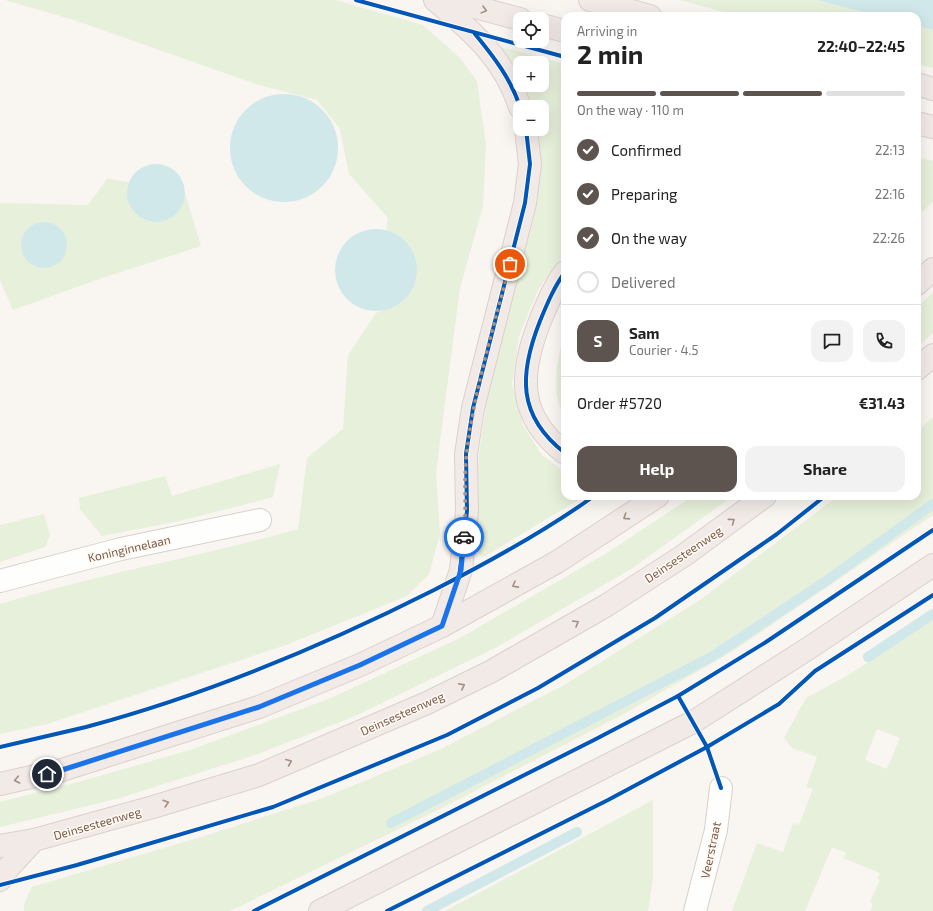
<!DOCTYPE html>
<html lang="en">
<head>
<meta charset="utf-8">
<style>
  :root { --surface:#fff; --page:#f2f2f2; --text:#222; --muted:#767676; --line:#e0e0e0; --accent:#5d544f }
  body { margin:0; font-family:"Exo 2",sans-serif; background:var(--page); color:var(--text); height:100vh; display:flex; flex-direction:column; font-size:15px; white-space:nowrap }
  * { box-sizing:border-box; margin:0 }
  p { font-size:13px; color:var(--muted) }
  .icon { flex:none; width:22px; height:22px; fill:none; stroke:currentColor; stroke-width:2; stroke-linecap:round; stroke-linejoin:round }
  .map { position:relative; flex:1; overflow:hidden }
  .details { position:absolute; left:561px; top:12px; width:360px; height:488px; display:flex; flex-direction:column; background:var(--surface); border-radius:12px; box-shadow:0 4px 16px #0002 }
  .details>* { flex:none }
  .controls { position:absolute; left:513px; top:12px; display:grid; gap:8px }
  .controls a { display:grid; place-items:center; width:36px; height:36px; border-radius:8px; background:var(--surface); box-shadow:0 4px 16px #0002; font-size:20px }
  .pin { position:absolute; display:grid; place-items:center; width:34px; height:34px; color:#fff; margin:-17px; border:2px solid #fff; border-radius:50%; box-shadow:0 1px 4px #0007 }
  .courier { position:absolute; display:grid; place-items:center; width:40px; height:40px; margin:-20px; border:3px solid #1a73e8; border-radius:50%; background:#fff; color:#222; box-shadow:0 1px 5px #0007 }
  .summary em { font-style:normal; font-weight:700 }
  .summary div { display:flex; flex-direction:column-reverse }
  .summary { display:flex; align-items:center; justify-content:space-between; height:68px; padding:0 16px }
  h1 { font-size:26px; font-weight:700; line-height:30px }
  .bar { display:grid; grid-template-columns:repeat(4,1fr); gap:6px 4px; align-content:center; height:48px; padding:0 16px }
  .bar i { height:5px; border-radius:3px; background:var(--line) }
  .bar .on { background:var(--accent) }
  .bar p { grid-column:span 4 }
  .line { display:flex; align-items:center; gap:10px; padding:0 16px; border-top:1px solid var(--line) }
  .line div { flex:1 }
  .round { display:grid; place-items:center; flex:none; width:42px; height:42px; border-radius:12px; background:var(--page) }
  ol { padding:0 16px; list-style:none }
  li { display:flex; align-items:center; gap:12px; height:44px }
  li p { margin-inline-start:auto }
  li .icon { padding:4px; border-radius:50%; background:var(--accent); color:#fff; stroke-width:4 }
  li:last-child { color:var(--muted) }
  li i { width:22px; height:22px; border:2px solid var(--line); border-radius:50% }
  .action { display:flex; gap:8px; margin-top:auto; padding:8px 16px }
  .action a { flex:1; height:46px; border-radius:12px; background:var(--accent); color:#fff; font-size:16px; font-weight:700; line-height:46px; text-align:center }
  .action a+a { background:var(--page); color:var(--text) }
  .map>svg:first-child { display:block }
  .green { fill:#e7f0db; fill-rule:evenodd }
  .water { fill:#d0e8ea }
  .lines { fill:none; stroke-linecap:round; stroke-linejoin:round }
  .stream { stroke:#d0e8ea; stroke-width:10 }
  .street-casing { stroke:#d7d1cb; stroke-width:24 }
  .highway-casing { stroke:#dad1cc; stroke-width:24 }
  .street { stroke:#fefefd; stroke-width:22 }
  .highway { stroke:#f2eae7; stroke-width:22 }
  .cycleway-casing { stroke:#fffaf3; stroke-width:6 }
  .cycleway { stroke:#0057b8; stroke-width:4 }
  .oneway { stroke:#a48e83 }
  .done { stroke:#a69286; stroke-width:4; stroke-dasharray:0 7.2 }
  .route { stroke:#1a73e8; stroke-width:5 }
  .labels { text-anchor:middle; dominant-baseline:central; stroke-width:3; stroke-linejoin:round; paint-order:stroke }
  .street-label { font-size:12px; fill:#7a5c4d; stroke:#fffaf3 }
</style>
</head>
<body>
<div class="map">
<svg width="933" height="911" viewBox="0 0 933 911">
  <rect width="100%" height="100%" fill="#f9f5f0"/>
  <!-- green -->
  <g class="green">
    <path d="M5,0h330l88,25 37,33 17,23 9,64 -3,61 -23,82 -24,184 4,62 -11,40 -22,22 -121,49 -239,79 -47,10v-130c98,-30 200,-47 298,-75l9,-71 36,-29 5,-74 28,-42 25,-10 -4,-68 -11,-5 2,-12 -39,-44 -9,-45 -23,-29 -58,-15 -185,-65z"/>
    <path d="M679,0h138l61,16h-139z"/>
    <path d="M917,26l16,4v38l-16,-4z"/>
    <path d="M501,47l64,17v189l-27,37 -19,46 -7,48 11,41 19,30 23,17v24h20l-103,62 -6,-9 3,-95 9,-63 19,-80 26,-89 8,-52 -2,-41h3v-22h-9l-8,-22h17v-22h-22v14z"/>
    <path d="M917,157l16,4v41l-16,14z"/>
    <path d="M107,179l22,3c-11,44 47,57 56,11l16,53 -102,33 -86,31 -13,-30v-77l88,2z"/>
    <path d="M933,292v41l-16,14v-39z"/>
    <path d="M565,335v80c-15,-15 -8,-62 0,-80z"/>
    <path d="M933,417v98l-200,136 -111,64 -188,97 -204,99h-206v-7l8,-17 169,-50 122,-39 116,-48 125,-65 136,-85 138,-104h79v-65z"/>
    <path d="M280,464l-7,33 -93,24 -78,15 -22,-27 -1,-11 86,-22 7,20z"/>
    <path d="M693,496h40l-102,73 -134,78 -144,70 -95,37 -138,44 -120,29v-25l82,-21 108,-31 141,-52 129,-60 147,-85z"/>
    <path d="M44,514l6,21 -5,12 -45,15v-37z"/>
    <path d="M933,620v291h-63l3,-7 -3,-2 10,-22 -3,-1 3,-6 -37,-15 3,-5 -14,-6 -27,64h-73l25,-68 26,9 10,-29 6,2 14,-36 -7,-2 11,-30 -25,-9 -8,-10 22,-40 44,-24zM877,729l23,9 -13,31 -22,-9z"/>
    <path d="M653,800v78l-5,33h-203z"/>
  </g>
  <!-- water -->
  <g class="water">
    <path d="M817,0h116v30l-16,-4v-10h-39z"/>
    <circle cx="284" cy="148" r="54"/>
    <circle cx="156" cy="193" r="29"/>
    <circle cx="44" cy="245" r="23"/>
    <circle cx="376" cy="270" r="41"/>
  </g>
  <g class="lines">
    <!-- stream -->
    <g class="stream">
      <path d="M868,657l65,-43"/>
      <path d="M391,823l322,-167 113,-75 107,-77"/>
      <path d="M427,911l150,-79"/>
    </g>
    <defs>
      <g id="street">
        <path d="M0,581l121,-32 139,-29"/>
        <path d="M695,911l21,-81 5,-42"/>
      </g>
      <g id="highway">
        <path d="M435,0c38,32 69,58 85,107"/>
        <path d="M448,0l72,19"/>
        <path d="M590,0l60,16"/>
        <path d="M542,25l23,6"/>
        <path d="M917,84l16,5"/>
        <path d="M917,123l16,4"/>
        <path d="M565,272c-11,15 -18,32 -25,49 -21,53 -23,95 25,132"/>
        <path d="M917,284l16,-15"/>
        <path d="M917,369l16,-14"/>
        <path d="M442,626l19,-56 6,-59 -1,-57 7,-46 52,-205 5,-39 -4,-35"/>
        <path d="M0,784l62,-14 197,-63 101,-42 82,-39 115,-64 101,-66"/>
        <path d="M0,846l34,-6 119,-33 106,-32 168,-72 65,-32 115,-66 76,-49 82,-60"/>
        <path d="M0,880l9,-13 25,-27"/>
        <path d="M320,911l373,-189 116,-74 124,-83"/>
      </g>
    </defs>
    <!-- street casing -->
    <use href="#street" class="street-casing"/>
    <!-- highway casing -->
    <use href="#highway" class="highway-casing"/>
    <!-- street -->
    <use href="#street" class="street"/>
    <!-- highway -->
    <use href="#highway" class="highway"/>
    <defs>
      <g id="cycleway">
        <path d="M356,0l209,57"/>
        <path d="M475,34c19,23 36,45 45,73"/>
        <path d="M565,272c-11,15 -18,32 -25,49 -21,53 -23,95 25,132"/>
        <path d="M459,578l8,-67 -1,-57 7,-46 52,-205 5,-39 -4,-35"/>
        <path d="M678,696l29,51 14,41"/>
        <path d="M0,747c29,-7 57,-13 86,-20 120,-32 237,-81 348,-137 55,-28 110,-58 160,-94"/>
        <path d="M0,885l77,-20 196,-58 174,-72 91,-47 117,-70 122,-84 48,-38"/>
        <path d="M254,911l340,-171 84,-44 88,-54 167,-112"/>
        <path d="M387,911l221,-111 99,-53 72,-43 36,-33 118,-76"/>
      </g>
    </defs>
    <!-- cycleway casing -->
    <use href="#cycleway" class="cycleway-casing"/>
    <!-- cycleway -->
    <use href="#cycleway" class="cycleway"/>
  </g>
  <!-- one-way arrows -->
  <defs><path id="oneway-chevron" d="M-2-3.5L2.5 0L-2 3.5" fill="none" stroke-width="1.6" stroke-linecap="round" stroke-linejoin="round"/></defs>
  <g class="oneway">
    <use href="#oneway-chevron" transform="translate(484 10) rotate(15)"/>
    <use href="#oneway-chevron" transform="translate(626 517) rotate(147)"/>
    <use href="#oneway-chevron" transform="translate(732 521) rotate(-36)"/>
    <use href="#oneway-chevron" transform="translate(515 585) rotate(151)"/>
    <use href="#oneway-chevron" transform="translate(576 623) rotate(-30)"/>
    <use href="#oneway-chevron" transform="translate(462 686) rotate(-27)"/>
    <use href="#oneway-chevron" transform="translate(289 762) rotate(-23)"/>
    <use href="#oneway-chevron" transform="translate(17 780) rotate(168)"/>
    <use href="#oneway-chevron" transform="translate(166 803) rotate(-17)"/>
  </g>
  <g class="lines">
    <!-- done -->
    <path class="done" d="M464,537c3,-29 -1,-58 3,-86 8,-64 27,-125 43,-187"/>
    <!-- route -->
    <path class="route" d="M47,774l15,-4 197,-63 101,-42 82,-39 19,-56 3,-33"/>
  </g>
  <g class="labels">
    <!-- street labels -->
    <g class="street-label">
      <text transform="translate(129 548) rotate(-13)">Koninginnelaan</text>
      <text transform="translate(683 554) rotate(-34)">Deinsesteenweg</text>
      <text transform="translate(402 713) rotate(-24)">Deinsesteenweg</text>
      <text transform="translate(97 823) rotate(-16)">Deinsesteenweg</text>
      <text transform="translate(710 850) rotate(-78)">Veerstraat</text>
    </g>
  </g>
</svg>
<div class="controls">
<a><svg class="icon" aria-label="locate" viewBox="0 0 24 24"><circle cx="12" cy="12" r="6"/><path d="M12 2v4M12 18v4M2 12h4M18 12h4"/></svg></a>
<a>+</a>
<a>−</a>
</div>
<div class="pin" style="left:510px;top:264px;background:#ea580c"><svg class="icon" aria-label="bag" viewBox="0 0 24 24"><path d="M5 8h14l-1 12H6zM9 8a3 3 0 0 1 6 0"/></svg></div>
<div class="pin" style="left:47px;top:774px;background:#1f2937"><svg class="icon" aria-label="home" viewBox="0 0 24 24"><path d="M3 11l9-7 9 7M6 9v11h12V9"/></svg></div>
<div class="courier" style="left:464px;top:537px"><svg class="icon" aria-label="car" viewBox="0 0 24 24"><path d="M5 17H2v-5l4-1 3-4h7l3 4 3 1v5h-3M9 17h6M6 11h13"/><circle cx="7" cy="17" r="2"/><circle cx="17" cy="17" r="2"/></svg></div>
<section class="details">
<div class="summary"><div><h1>2 min</h1><p>Arriving in</p></div><em>22:40–22:45</em></div>
<div class="bar"><i class="on"></i><i class="on"></i><i class="on"></i><i></i><p>On the way · 110 m</p></div>
<ol>
<li><svg class="icon" aria-label="check" viewBox="0 0 24 24"><path d="M5 12l5 5 9-10"/></svg>Confirmed<p>22:13</p></li>
<li><svg class="icon" aria-label="check" viewBox="0 0 24 24"><path d="M5 12l5 5 9-10"/></svg>Preparing<p>22:16</p></li>
<li><svg class="icon" aria-label="check" viewBox="0 0 24 24"><path d="M5 12l5 5 9-10"/></svg>On the way<p>22:26</p></li>
<li><i></i>Delivered</li>
</ol>
<div class="line" style="height:72px"><b class="round" style="background:var(--accent);color:#fff">S</b><div><b>Sam</b><p>Courier · 4.5</p></div><a class="round"><svg class="icon" aria-label="chat" viewBox="0 0 24 24"><path d="M4 5h16v11H9l-5 4z"/></svg></a><a class="round"><svg class="icon" aria-label="phone" viewBox="0 0 24 24"><path d="M5 4h4l2 5-3 2q2 4 5 5l2-3 5 2v4C11 20 4 13 5 4z"/></svg></a></div>
<div class="line" style="height:52px"><div>Order #5720</div><b>€31.43</b></div>
<div class="action"><a>Help</a><a>Share</a></div>
</section>
</div>
</body>
</html>
